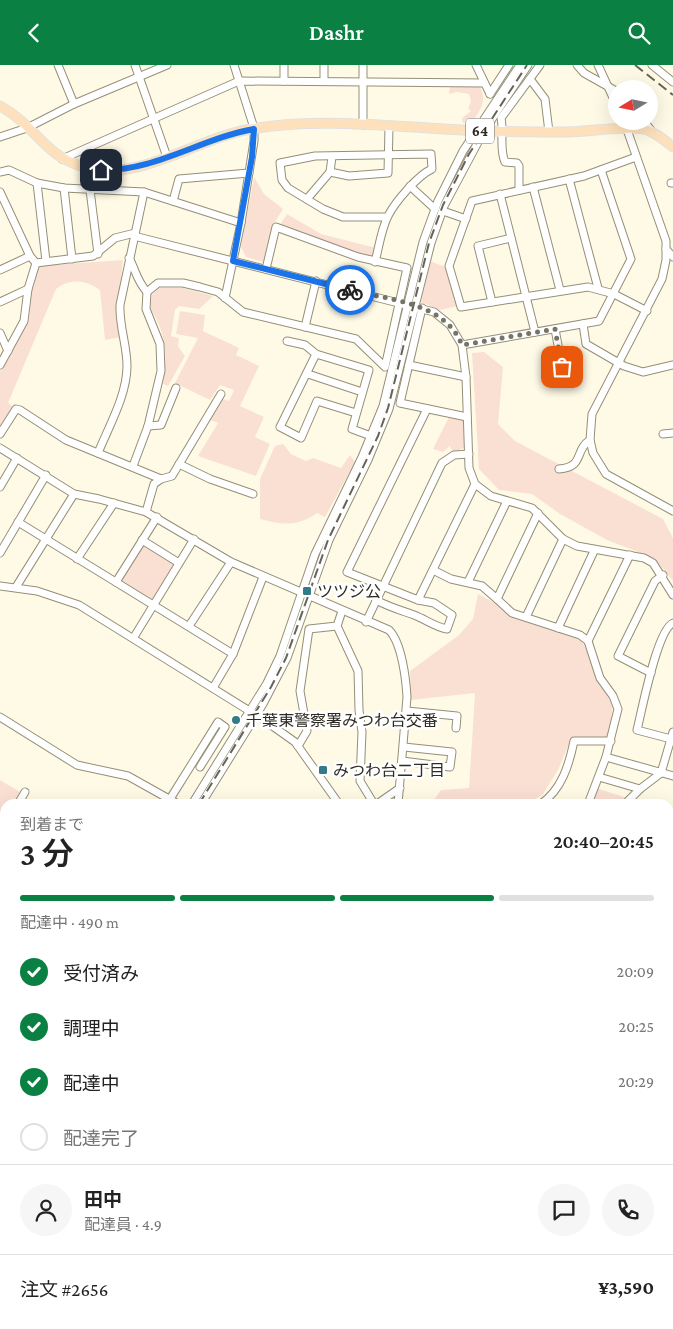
<!DOCTYPE html>
<html lang="ja">
<head>
<meta charset="utf-8">
<style>
  :root { --surface:#fff; --page:#f6f6f6; --text:#222; --muted:#767676; --line:#e0e0e0; --accent:#0b8043 }
  body { margin:0; font-family:"Crimson Pro","Noto Sans JP",serif; background:var(--page); color:var(--text); height:100vh; display:flex; flex-direction:column; font-size:19px; white-space:nowrap }
  * { box-sizing:border-box; margin:0 }
  p { font-size:16px; color:var(--muted) }
  .icon { flex:none; width:28px; height:28px; fill:none; stroke:currentColor; stroke-width:2; stroke-linecap:round; stroke-linejoin:round }
  .map { position:relative; flex:1; overflow:hidden }
  .drawer { position:absolute; left:0px; top:734px; width:674px; height:531px; display:flex; flex-direction:column; background:var(--surface); border-radius:15px 15px 0 0; box-shadow:0 5px 20px #0002 }
  .drawer>* { flex:none }
  .needle { width:32px; rotate:260deg }
  .tools { position:absolute; left:608px; top:15px; display:grid; gap:10px }
  .tools a { display:grid; place-items:center; width:50px; height:50px; border-radius:50%; background:var(--surface); box-shadow:0 5px 20px #0002; font-size:25px }
  .pin { position:absolute; display:grid; place-items:center; width:42px; height:42px; color:#fff; margin:-21px; border-radius:10px; box-shadow:0 2px 8px #0006 }
  .courier { position:absolute; display:grid; place-items:center; width:50px; height:50px; margin:-25px; border:4px solid #1a73e8; border-radius:50%; background:#fff; color:#222; box-shadow:0 1px 6px #0007 }
  .overview em { font-style:normal; font-weight:600 }
  .overview div { display:flex; flex-direction:column-reverse }
  .overview { display:flex; align-items:center; justify-content:space-between; height:85px; padding:0 20px }
  h1 { font-size:32px; font-weight:600; line-height:38px }
  .bar { display:grid; grid-template-columns:repeat(4,1fr); gap:8px 5px; align-content:center; height:60px; padding:0 20px }
  .bar i { height:6px; border-radius:4px; background:var(--line) }
  .bar .on { background:var(--accent) }
  .bar p { grid-column:span 4 }
  .line { display:flex; align-items:center; gap:12px; padding:0 20px; border-top:1px solid var(--line) }
  .line div { flex:1 }
  .round { display:grid; place-items:center; flex:none; width:52px; height:52px; border-radius:26px; background:var(--page) }
  ol { padding:0 20px; list-style:none }
  li { display:flex; align-items:center; gap:15px; height:55px }
  li p { margin-inline-start:auto }
  li .icon { padding:5px; border-radius:50%; background:var(--accent); color:#fff; stroke-width:4 }
  li:last-child { color:var(--muted) }
  li i { width:28px; height:28px; border:2px solid var(--line); border-radius:50% }
  header { display:flex; justify-content:space-between; align-items:center; height:65px; padding:0 20px; background:var(--accent); color:#fff; font-size:22px; font-weight:600 }
  .map>svg:first-child { display:block }
  .green { fill:#fae0d3 }
  .lines { fill:none; stroke-linecap:round; stroke-linejoin:round }
  .minor-casing { stroke:#948f77; stroke-width:9 }
  .major-casing { stroke:#e2e1e0; stroke-width:11 }
  .minor { stroke:#fff; stroke-width:7 }
  .major { stroke:#fee1bc; stroke-width:9 }
  .rail { stroke:#666357; stroke-width:2; stroke-dasharray:10 5; stroke-linecap:butt }
  .done { stroke:#767367; stroke-width:5; stroke-dasharray:0 9 }
  .route { stroke:#1a73e8; stroke-width:6 }
  .poi-dot { fill:#347a87; stroke:#fff; stroke-width:2 }
  .labels { text-anchor:middle; dominant-baseline:central; stroke-width:5; stroke-linejoin:round; paint-order:stroke }
  .shield { fill:#fff; stroke:#6c6b64; stroke-width:1 }
  .shield-label { font-size:15px; font-weight:bold; fill:#2d2b22 }
  .poi-label { font-size:16px; fill:#2d2b22; stroke:#fff; text-anchor:start }
</style>
</head>
<body>
<header><svg class="icon" aria-label="back" viewBox="0 0 24 24"><path d="M15 5l-7 7 7 7"/></svg>Dashr<svg class="icon" aria-label="search" viewBox="0 0 24 24"><circle cx="10" cy="10" r="6"/><path d="M15 15l6 6"/></svg></header>
<div class="map">
<svg width="673" height="1264" viewBox="0 0 673 1264">
  <rect width="100%" height="100%" fill="#fffae6"/>
  <!-- green -->
  <g class="green">
    <path d="M450,22h30c7,13 1,23 -7,34l-10,2 -1,-5 9,-7 -3,-2 3,-8 -2,-7 -12,-2 -8,2z"/>
    <path d="M254,112l10,17 19,15 -8,13 -12,40 -17,-5 -5,-10z"/>
    <path d="M287,149l34,20 55,14 -3,11 -93,-34z"/>
    <path d="M123,195l-6,57 4,20 -16,3 -5,-50c-15,-10 -29,-12 -44,-1l-48,114 6,5 -14,22v-58l29,-52 3,-29 7,-25z"/>
    <path d="M430,196l18,7 10,38 -18,4 -19,-8z"/>
    <path d="M159,223h24l30,8 -14,13 -20,-3 -4,4 -4,26 8,2 -1,8 7,10 -17,30 -5,-2c5,-29 3,-52 -13,-76l2,-13z"/>
    <path d="M180,246l25,4 -2,16 36,17 -3,7 23,11 -19,40 24,11 -9,20 15,7 -14,32 -58,-20 20,-33 -8,-3 13,-21 6,2 5,-11 -14,-5 -10,15 -35,-17 23,-45 -22,-4z"/>
    <path d="M484,287l19,15 -5,57 17,17 148,78 10,19v43l-19,-23 -47,-18 -47,-26 -28,-20 -33,-4 -20,-21 -7,-116z"/>
    <path d="M450,350l14,5v28l-11,4 -3,-6 -7,6 -10,-3z"/>
    <path d="M283,379l8,10 15,7 7,-3 28,10 9,-13 5,7 -30,55 -8,-4c-20,14 -35,12 -57,6v-40l15,-33z"/>
    <path d="M143,479l33,21 -22,36 -3,1 -30,-18v-5z"/>
    <path d="M478,529l37,20 65,25c15,20 18,46 33,66l-5,33 -37,1 -13,31 -15,24 -15,10h-97l10,-14 28,-2 6,-95 -64,7 -1,-29 49,-36 14,-16z"/>
    <path d="M0,715l20,12 -8,12h-7v12l-5,8z"/>
    <path d="M596,723l31,10 -5,6h-31z"/>
  </g>
  <g class="lines">
    <defs>
      <g id="minor">
        <path d="M58,0l16,39"/>
        <path d="M135,0l32,92"/>
        <path d="M476,0l14,29"/>
        <path d="M577,0l7,8 32,18"/>
        <path d="M598,0l18,39"/>
        <path d="M652,0l21,17"/>
        <path d="M530,14l15,20 4,33"/>
        <path d="M284,16v-16"/>
        <path d="M324,16v-16"/>
        <path d="M490,29l19,-29"/>
        <path d="M624,56l42,120v19l-4,19 -70,135 -2,26 3,13 13,21 67,37"/>
        <path d="M644,56l9,12"/>
        <path d="M363,60v-60"/>
        <path d="M0,72l27,-9 47,-24 93,-39"/>
        <path d="M636,92l-52,19 -112,25 -23,65 12,41 127,-20 26,7 33,17"/>
        <path d="M62,94l177,-78 245,2"/>
        <path d="M0,107l9,-2 28,13 27,5 80,4 97,31"/>
        <path d="M330,107l19,4 39,-3 1,-47"/>
        <path d="M569,114l29,109"/>
        <path d="M37,118l9,78"/>
        <path d="M671,118h2"/>
        <path d="M410,121l25,23"/>
        <path d="M533,122l27,103"/>
        <path d="M64,123l8,71"/>
        <path d="M90,125l8,64"/>
        <path d="M519,125v-24l-2,-3 -12,-1c-6,-13 -1,-30 -4,-44l39,-53"/>
        <path d="M0,127l30,64 6,7 -8,26 -4,32 -24,44"/>
        <path d="M500,129l35,138"/>
        <path d="M307,134l23,-27 2,-15"/>
        <path d="M173,136l6,-22 70,-6"/>
        <path d="M443,146l23,8"/>
        <path d="M134,171l300,76 16,13 12,20 4,32 3,91 6,16 16,12 41,12 31,31 14,7 67,12 9,5 20,32"/>
        <path d="M666,184l7,8"/>
        <path d="M129,193c7,13 8,23 18,34l11,-9h25l17,4 18,5 25,20 113,27 29,28 22,-99 -49,-11 -82,-30 -10,42"/>
        <path d="M375,197c4,-15 6,-32 13,-46 7,-14 30,-41 44,-47l-1,-15 -116,2 -35,7 2,17 6,8 35,21 20,8h44"/>
        <path d="M36,198l57,-7 22,-18 20,-5"/>
        <path d="M0,205l30,-14"/>
        <path d="M225,233l16,-75 13,-82v-13l-20,-63"/>
        <path d="M0,237l28,-13"/>
        <path d="M492,237l-14,-56 33,-8"/>
        <path d="M422,243l-22,95 67,14"/>
        <path d="M583,259l3,20 38,22 19,6 30,-7"/>
        <path d="M305,262l11,-46"/>
        <path d="M555,264l7,38"/>
        <path d="M0,268l8,18"/>
        <path d="M287,276l18,4 11,9 53,16 -17,59 19,7"/>
        <path d="M462,280l137,-24 32,-62 -30,-89"/>
        <path d="M316,289l-36,73 21,11 16,-37 39,12"/>
        <path d="M409,300l57,12"/>
        <path d="M308,309l54,18"/>
        <path d="M148,361l13,-1 15,-37"/>
        <path d="M0,369l16,-25 4,1 46,30 95,39 -7,5 -8,28 85,50 158,68c13,13 17,50 18,67l-9,107"/>
        <path d="M663,369l10,-1"/>
        <path d="M0,383l74,46 25,5 47,13"/>
        <path d="M98,388c11,-27 29,-58 29,-87 0,-21 -8,-40 -7,-61l24,-113"/>
        <path d="M179,399l31,15 43,15"/>
        <path d="M133,401l15,-40 13,-55 -1,-27 -14,-35 1,-17"/>
        <path d="M559,404c26,-2 15,-19 31,-29"/>
        <path d="M161,414l11,-3 49,-82"/>
        <path d="M0,422l17,-29"/>
        <path d="M18,457l215,132"/>
        <path d="M142,475l37,23"/>
        <path d="M0,488l46,-78"/>
        <path d="M77,494l37,-56"/>
        <path d="M433,505l18,9 31,7 15,13 41,-86"/>
        <path d="M116,517l41,-65"/>
        <path d="M468,517l39,-81"/>
        <path d="M0,521l37,5 42,14 185,115 31,22 44,62"/>
        <path d="M16,522l58,-93"/>
        <path d="M497,534l15,14 68,22 8,6 12,37 13,18 5,13 -12,48 -18,47"/>
        <path d="M376,535c13,7 24,10 38,15 11,4 21,12 33,14l5,-14 -18,-12 -16,-3 -71,-28 80,-163"/>
        <path d="M418,535l57,-116"/>
        <path d="M342,546l-5,15 21,45 1,39 3,22 -2,49 14,23"/>
        <path d="M526,552l37,-78"/>
        <path d="M366,557l76,-159 12,-8 15,-1"/>
        <path d="M189,561l42,-64"/>
        <path d="M558,563l36,-77"/>
        <path d="M134,572l60,-98"/>
        <path d="M588,576l42,-86"/>
        <path d="M651,608l-33,-17 37,-75 8,-6"/>
        <path d="M213,623l20,-34 30,-77"/>
        <path d="M407,646l50,5 -1,12"/>
        <path d="M0,652l77,48 51,11 50,28"/>
        <path d="M671,674l-34,-9c5,-20 20,-100 36,-107"/>
        <path d="M298,681l9,-15 -7,-40 9,-62 28,-3"/>
        <path d="M606,692l67,19"/>
        <path d="M402,696l48,6 2,-15 -48,-5"/>
        <path d="M599,712l41,12 21,-16 12,-41"/>
        <path d="M170,734l48,-77 7,5 -25,40"/>
        <path d="M18,739l7,-12"/>
        <path d="M192,739l75,-121 13,-27 35,-102 47,-97 21,-51 40,-164 15,-41 25,-50 57,-86"/>
        <path d="M201,739l62,-100 24,-46 42,-118 39,-80 21,-51 42,-166 13,-37 40,-75 44,-66"/>
        <path d="M377,739l23,-16"/>
        <path d="M541,739c21,-15 28,-39 33,-63h37"/>
        <path d="M625,739l15,-15"/>
        <path d="M0,769l5,-8"/>
        <path d="M669,863h4"/>
        <path d="M669,896h4"/>
        <path d="M669,919h4"/>
        <path d="M0,960l5,3"/>
        <path d="M669,961h4"/>
        <path d="M0,992l5,3"/>
        <path d="M0,1069l5,-13"/>
        <path d="M0,1096l5,-17"/>
        <path d="M0,1108l5,3"/>
        <path d="M669,1137h4"/>
        <path d="M0,1151l5,4"/>
        <path d="M669,1218h4"/>
        <path d="M671,1236h2"/>
        <path d="M32,1260v4"/>
        <path d="M62,1260l7,4"/>
        <path d="M165,1260l1,4"/>
        <path d="M297,1260l2,4"/>
        <path d="M356,1260l14,4"/>
        <path d="M426,1260l10,4"/>
        <path d="M552,1260l18,4"/>
        <path d="M96,1264l2,-4"/>
        <path d="M126,1264l2,-4"/>
        <path d="M376,1264l1,-4"/>
        <path d="M490,1264l16,-4"/>
      </g>
      <path id="major" d="M0,41c42,23 43,56 99,64 48,6 103,-33 152,-41 70,-12 142,-2 212,1 32,2 65,2 98,2 22,1 64,-7 83,-3 11,3 20,11 29,18"/>
    </defs>
    <!-- minor casing -->
    <use href="#minor" class="minor-casing"/>
    <!-- major casing -->
    <use href="#major" class="major-casing"/>
    <!-- minor -->
    <use href="#minor" class="minor"/>
    <!-- major -->
    <use href="#major" class="major"/>
    <!-- rail -->
    <g class="rail">
      <path d="M635,0l38,30"/>
      <path d="M199,739l72,-117 15,-29 42,-118 50,-104 10,-28 41,-165 14,-38 26,-51 58,-89"/>
      <path d="M0,1076l5,-15"/>
      <path d="M0,1091l5,-17"/>
    </g>
  </g>
  <g class="lines">
    <!-- done -->
    <path class="done" d="M350,225c39,10 95,12 112,55l93,-16 7,38"/>
    <!-- route -->
    <path class="route" d="M101,105c53,2 101,-32 153,-41l-2,28 -19,104 117,29"/>
  </g>
  <!-- markers -->
  <g class="poi-dot">
    <rect x="302" y="521" width="10" height="10" rx="2.5"/>
    <circle cx="236" cy="655" r="5"/>
    <rect x="318" y="700" width="10" height="10" rx="2.5"/>
  </g>
  <g class="labels">
    <!-- shield labels -->
    <rect class="shield" x="466" y="53.5" width="28" height="25" rx="4"/>
    <g class="shield-label">
      <text x="480" y="66">64</text>
    </g>
    <!-- poi labels -->
    <g class="poi-label">
      <text x="317" y="526">ツツジ公</text>
      <text x="246" y="655">千葉東警察署みつわ台交番</text>
      <text x="333" y="705">みつわ台二丁目</text>
    </g>
  </g>
</svg>
<div class="tools">
<a><svg class="needle" viewBox="-14 -14 28 28"><path d="M0-13l5 13h-10z" fill="#e53935"/><path d="M0 13l5-13h-10z" fill="#767676"/></svg></a>
</div>
<div class="pin" style="left:562px;top:302px;background:#ea580c"><svg class="icon" aria-label="bag" viewBox="0 0 24 24"><path d="M5 8h14l-1 12H6zM9 8a3 3 0 0 1 6 0"/></svg></div>
<div class="pin" style="left:101px;top:105px;background:#1f2937"><svg class="icon" aria-label="home" viewBox="0 0 24 24"><path d="M3 11l9-7 9 7M6 9v11h12V9"/></svg></div>
<div class="courier" style="left:350px;top:225px"><svg class="icon" aria-label="bike" viewBox="0 0 24 24"><circle cx="6" cy="16" r="4"/><circle cx="18" cy="16" r="4"/><path d="M6 16l4-8h5l3 8M10 8l3 8H6M13 5h3"/></svg></div>
<section class="drawer">
<div class="overview"><div><h1>3 分</h1><p>到着まで</p></div><em>20:40–20:45</em></div>
<div class="bar"><i class="on"></i><i class="on"></i><i class="on"></i><i></i><p>配達中 · 490 m</p></div>
<ol>
<li><svg class="icon" aria-label="check" viewBox="0 0 24 24"><path d="M5 12l5 5 9-10"/></svg>受付済み<p>20:09</p></li>
<li><svg class="icon" aria-label="check" viewBox="0 0 24 24"><path d="M5 12l5 5 9-10"/></svg>調理中<p>20:25</p></li>
<li><svg class="icon" aria-label="check" viewBox="0 0 24 24"><path d="M5 12l5 5 9-10"/></svg>配達中<p>20:29</p></li>
<li><i></i>配達完了</li>
</ol>
<div class="line" style="height:90px"><a class="round"><svg class="icon" aria-label="person" viewBox="0 0 24 24"><circle cx="12" cy="8" r="4"/><path d="M4 21q1-7 8-7t8 7"/></svg></a><div><b>田中</b><p>配達員 · 4.9</p></div><a class="round"><svg class="icon" aria-label="chat" viewBox="0 0 24 24"><path d="M4 5h16v11H9l-5 4z"/></svg></a><a class="round"><svg class="icon" aria-label="phone" viewBox="0 0 24 24"><path d="M5 4h4l2 5-3 2q2 4 5 5l2-3 5 2v4C11 20 4 13 5 4z"/></svg></a></div>
<div class="line" style="height:65px"><div>注文 #2656</div><b>¥3,590</b></div>
</section>
</div>
</body>
</html>
